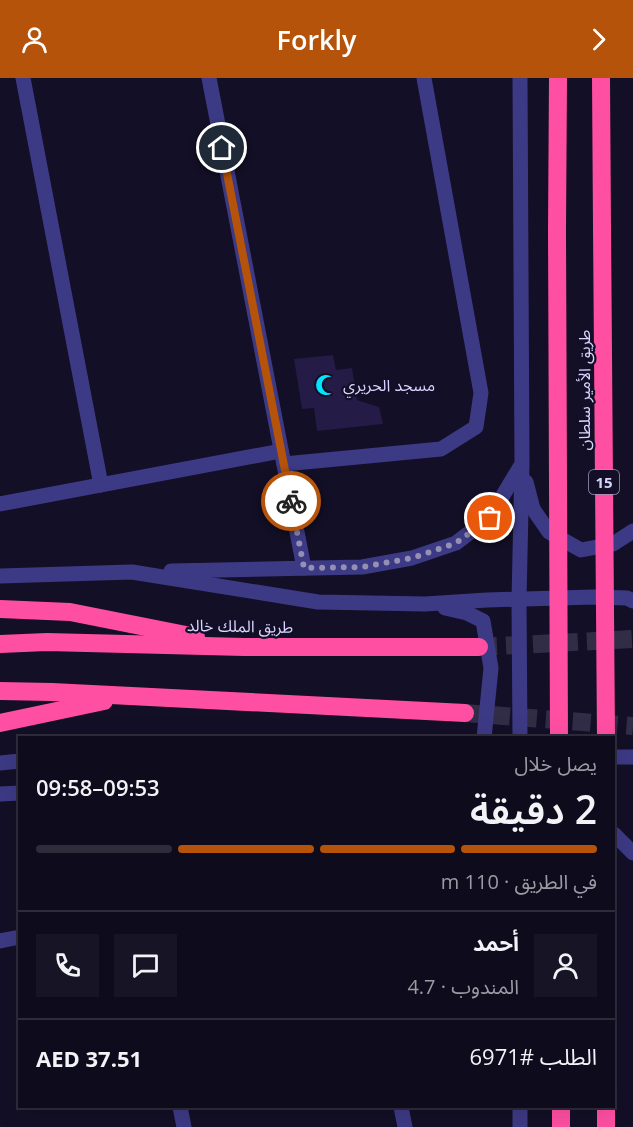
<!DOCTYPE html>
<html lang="ar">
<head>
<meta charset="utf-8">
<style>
  :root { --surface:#0e0b1c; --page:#171425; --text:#f1f3f6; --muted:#9b9ba3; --line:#2e2b3b; --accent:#b45309 }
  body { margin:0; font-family:"Open Sans","Noto Sans Arabic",sans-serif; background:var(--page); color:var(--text); direction:rtl; height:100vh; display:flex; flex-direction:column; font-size:22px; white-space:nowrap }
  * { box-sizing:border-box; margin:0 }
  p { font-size:20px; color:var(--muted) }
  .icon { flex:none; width:33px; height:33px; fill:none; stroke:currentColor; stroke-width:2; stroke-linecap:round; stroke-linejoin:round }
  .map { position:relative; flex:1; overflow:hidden; direction:ltr }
  .drawer { position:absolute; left:18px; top:658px; width:597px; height:372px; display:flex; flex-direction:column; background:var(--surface); border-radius:0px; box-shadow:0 6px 24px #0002,0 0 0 2px var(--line); direction:rtl }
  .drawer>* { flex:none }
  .pin { position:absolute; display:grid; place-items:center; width:51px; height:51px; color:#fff; margin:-26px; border:3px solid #fff; border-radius:50%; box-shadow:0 2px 6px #0007 }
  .courier { position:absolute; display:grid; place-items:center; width:60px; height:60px; margin:-30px; border:4px solid #b45309; border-radius:50%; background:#fff; color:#222; box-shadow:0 2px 8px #0007 }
  .headline em { font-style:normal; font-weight:600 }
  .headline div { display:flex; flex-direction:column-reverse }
  .headline { display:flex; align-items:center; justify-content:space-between; height:102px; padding:0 18px }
  h1 { font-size:39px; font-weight:600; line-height:45px }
  .bar { display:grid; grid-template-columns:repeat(4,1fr); gap:9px 6px; align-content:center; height:72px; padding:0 18px }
  .bar i { height:8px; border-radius:4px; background:var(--line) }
  .bar .selected { background:var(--accent) }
  .bar p { grid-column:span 4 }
  .line { display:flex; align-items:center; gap:15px; padding:0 18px; border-top:2px solid var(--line) }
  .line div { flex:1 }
  .round { display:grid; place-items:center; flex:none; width:63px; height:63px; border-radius:0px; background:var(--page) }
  header { display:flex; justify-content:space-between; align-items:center; height:78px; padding:0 18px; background:var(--accent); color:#fff; font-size:27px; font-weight:600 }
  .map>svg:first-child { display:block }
  .building { fill:#241b47 }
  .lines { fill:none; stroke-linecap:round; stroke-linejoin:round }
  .motorway-tunnel { stroke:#312d47; stroke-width:18; stroke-dasharray:18 9; stroke-linecap:butt }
  .minor { stroke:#3d3a85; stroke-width:15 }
  .tertiary { stroke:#3d3a85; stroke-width:15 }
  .motorway { stroke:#ff4fa3; stroke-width:18 }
  .motorway-bridge { stroke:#ff4fa3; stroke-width:18 }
  .done { stroke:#948fb3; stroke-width:6; stroke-dasharray:0 10.8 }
  .route { stroke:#b45309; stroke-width:8 }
  .labels { text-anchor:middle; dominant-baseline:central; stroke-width:4.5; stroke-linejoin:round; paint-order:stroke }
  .shield { fill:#130f26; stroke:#9e99be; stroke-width:1.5 }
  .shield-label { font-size:15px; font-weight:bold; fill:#d9d4ff }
  .poi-label { font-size:16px; fill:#d9d4ff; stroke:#130f26; text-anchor:start }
  .street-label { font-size:16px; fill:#d9d4ff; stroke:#130f26 }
</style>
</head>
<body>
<header><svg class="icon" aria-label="forward" viewBox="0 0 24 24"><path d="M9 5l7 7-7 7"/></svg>Forkly<svg class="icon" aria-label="person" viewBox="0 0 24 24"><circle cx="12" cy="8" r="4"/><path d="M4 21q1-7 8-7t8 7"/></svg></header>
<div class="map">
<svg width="633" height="1049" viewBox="0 0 633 1049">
  <rect width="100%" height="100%" fill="#130f26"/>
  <!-- building -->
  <path class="building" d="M333,277l3,15 16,-2 5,32 22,7 4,17 -66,7 -3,-23 -12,1 -8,-50z"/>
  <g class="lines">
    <!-- motorway-tunnel -->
    <g class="motorway-tunnel">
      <path d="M479,569l154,-8"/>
      <path d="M465,635l168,13"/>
    </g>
    <!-- minor -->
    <g class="minor">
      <path d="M23,0l78,407"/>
      <path d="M284,386l157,-15 35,-22 5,-34 -57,-315"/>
      <path d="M0,426l281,-53"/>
      <path d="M0,716l20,-1"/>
      <path d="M0,863l20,-4"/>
      <path d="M180,1029l4,20"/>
      <path d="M401,1029l4,20"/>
    </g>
    <!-- tertiary -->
    <g class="tertiary">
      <path d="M209,0l95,490"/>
      <path d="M520,0l2,386 -3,136 1,138"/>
      <path d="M526,404l7,27 16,23 32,18 32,-6 20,-13"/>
      <path d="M171,493l191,-4 50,-9 44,-15 34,-26 30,-50"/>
      <path d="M0,498l132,-4 186,30 107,2 62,-4 106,-3 34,1 6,3"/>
      <path d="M445,530l22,5 16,8 8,47 -7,70"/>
      <path d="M614,679h19"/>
      <path d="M0,685l20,-2"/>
      <path d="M614,756l19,19"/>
      <path d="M520,1049v-20"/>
    </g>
    <!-- motorway -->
    <g class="motorway">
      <path d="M601,0l1,149"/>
      <path d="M557,152l1,-152"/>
      <path d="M0,531l70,3 126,25"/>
      <path d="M0,566l47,-2 197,5h235"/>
      <path d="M0,613l52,1 413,21"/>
      <path d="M0,645l104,-22"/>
      <path d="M561,1029v20"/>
      <path d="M606,1049v-20"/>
    </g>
    <!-- motorway-bridge -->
    <g class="motorway-bridge">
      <path d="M602,149l4,511"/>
      <path d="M557,152l2,508"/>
    </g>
  </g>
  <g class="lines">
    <!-- done -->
    <path class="done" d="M291,423l13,67 58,-1 50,-9 44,-15 34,-25"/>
    <!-- route -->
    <path class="route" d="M222,70l69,353"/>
  </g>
  <!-- icons -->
  <defs>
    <symbol id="mosque-bare" viewBox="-9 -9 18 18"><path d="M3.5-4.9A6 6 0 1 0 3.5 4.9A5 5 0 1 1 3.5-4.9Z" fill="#00e5ff" stroke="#130f26" stroke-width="2.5" paint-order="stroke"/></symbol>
  </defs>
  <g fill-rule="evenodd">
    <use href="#mosque-bare" x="311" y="292" width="30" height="30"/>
  </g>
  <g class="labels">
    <!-- shield labels -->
    <rect class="shield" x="589" y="392" width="30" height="24" rx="4.5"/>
    <g class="shield-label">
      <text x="604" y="404">15</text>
    </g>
    <!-- poi labels -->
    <g class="poi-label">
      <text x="343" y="307">مسجد الحريري</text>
    </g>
    <!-- street labels -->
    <g class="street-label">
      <text transform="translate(584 312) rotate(-90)">طريق الأمير سلطان</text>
      <text transform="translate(240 548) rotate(1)">طريق الملك خالد</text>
    </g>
  </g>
</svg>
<div class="pin" style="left:490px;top:440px;background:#ea580c"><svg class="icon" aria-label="bag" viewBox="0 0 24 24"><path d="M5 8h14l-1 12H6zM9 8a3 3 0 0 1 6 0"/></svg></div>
<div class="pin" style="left:222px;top:70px;background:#1f2937"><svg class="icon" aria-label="home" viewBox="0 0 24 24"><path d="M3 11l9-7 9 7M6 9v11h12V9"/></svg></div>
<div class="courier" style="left:291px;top:423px"><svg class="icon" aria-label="bike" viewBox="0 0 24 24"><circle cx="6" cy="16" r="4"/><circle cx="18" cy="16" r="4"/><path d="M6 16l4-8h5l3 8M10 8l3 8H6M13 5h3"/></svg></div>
<section class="drawer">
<div class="headline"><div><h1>2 دقيقة</h1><p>يصل خلال</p></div><em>09:53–09:58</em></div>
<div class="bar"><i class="selected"></i><i class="selected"></i><i class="selected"></i><i></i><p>في الطريق · 110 m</p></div>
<div class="line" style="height:108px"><a class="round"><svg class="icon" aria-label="person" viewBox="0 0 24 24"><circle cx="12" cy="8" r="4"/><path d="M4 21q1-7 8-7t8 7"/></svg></a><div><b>أحمد</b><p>المندوب · 4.7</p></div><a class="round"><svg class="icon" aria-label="chat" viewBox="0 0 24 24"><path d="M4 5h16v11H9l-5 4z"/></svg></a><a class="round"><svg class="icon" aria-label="phone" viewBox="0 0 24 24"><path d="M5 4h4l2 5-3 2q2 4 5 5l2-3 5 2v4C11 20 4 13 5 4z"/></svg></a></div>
<div class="line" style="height:78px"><div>الطلب #6971</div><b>AED 37.51</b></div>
</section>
</div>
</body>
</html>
